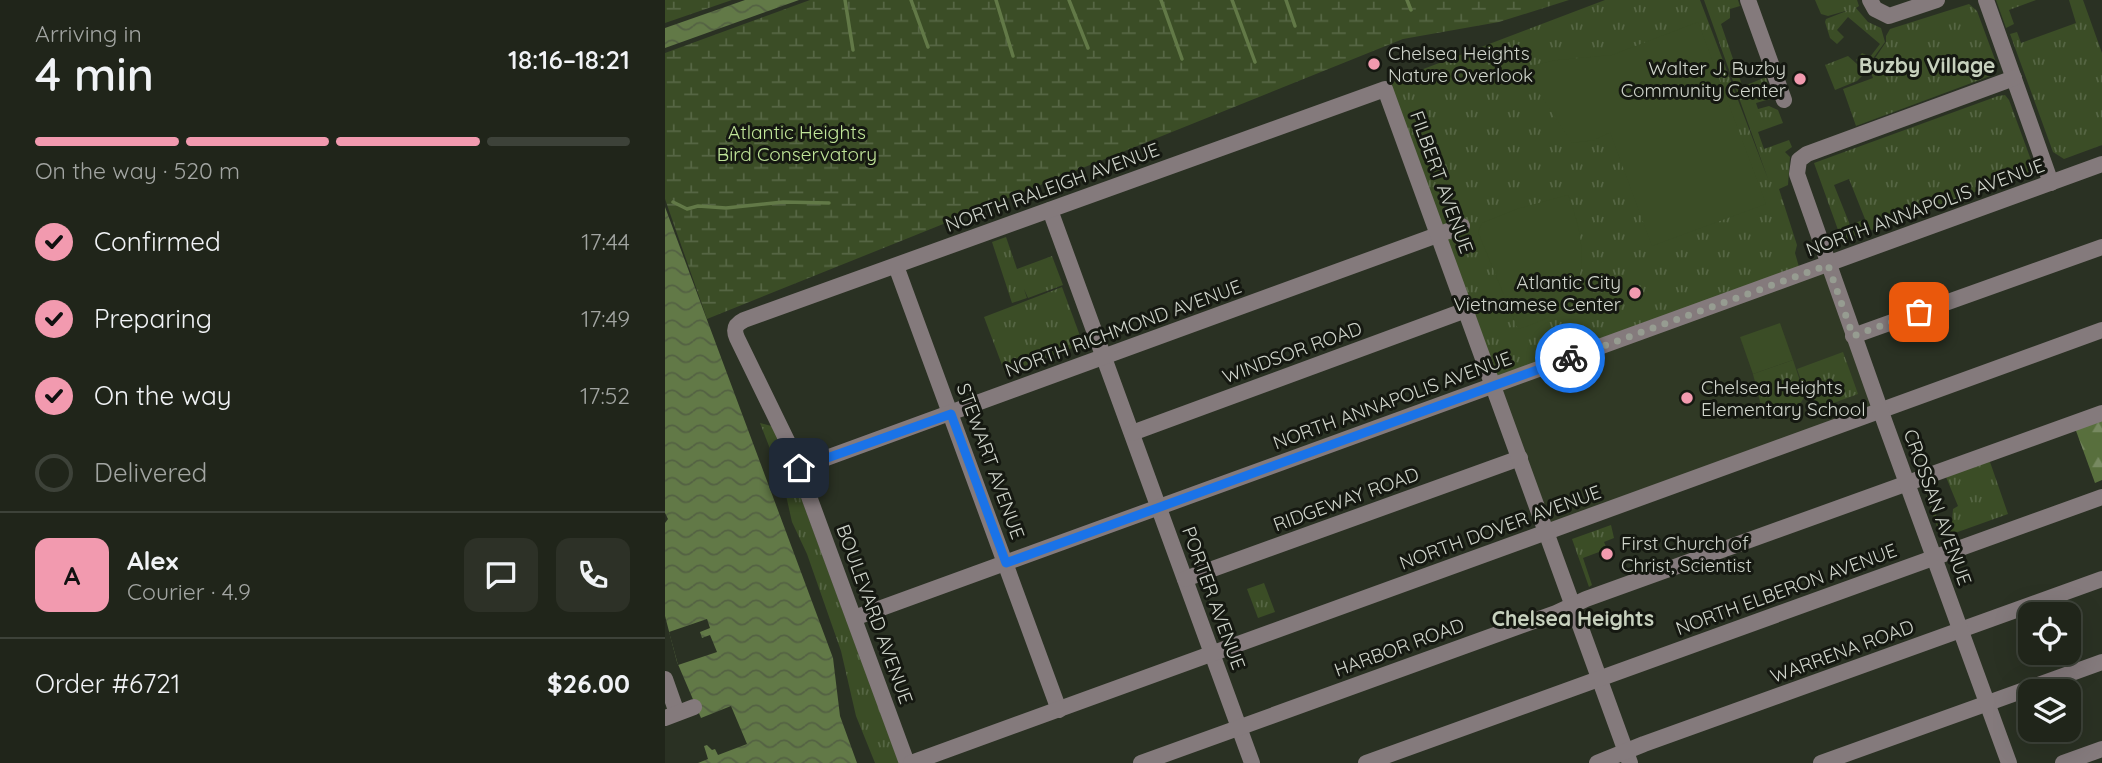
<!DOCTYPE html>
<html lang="en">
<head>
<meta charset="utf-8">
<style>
  :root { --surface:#20251a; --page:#2d3127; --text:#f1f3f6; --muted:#a2a5a2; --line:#3d4239; --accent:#f29aaf }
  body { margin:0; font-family:Quicksand,sans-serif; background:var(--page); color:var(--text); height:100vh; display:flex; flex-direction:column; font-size:26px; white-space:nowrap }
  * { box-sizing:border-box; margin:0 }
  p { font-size:23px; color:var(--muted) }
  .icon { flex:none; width:38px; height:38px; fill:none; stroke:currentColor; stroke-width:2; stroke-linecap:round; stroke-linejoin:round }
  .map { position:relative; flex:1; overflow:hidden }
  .details { display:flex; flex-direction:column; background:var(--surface); width:665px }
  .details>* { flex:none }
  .buttons { position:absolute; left:1353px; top:602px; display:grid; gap:14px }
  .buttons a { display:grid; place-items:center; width:63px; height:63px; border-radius:14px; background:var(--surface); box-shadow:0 7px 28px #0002,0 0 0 2px var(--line); font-size:35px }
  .pin { position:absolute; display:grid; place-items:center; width:60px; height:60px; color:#fff; margin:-30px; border-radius:14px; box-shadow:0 4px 10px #0006 }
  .courier { position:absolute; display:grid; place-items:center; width:70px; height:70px; margin:-35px; border:5px solid #1a73e8; border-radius:50%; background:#fff; color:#222; box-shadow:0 2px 9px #0007 }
  .summary em { font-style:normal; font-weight:600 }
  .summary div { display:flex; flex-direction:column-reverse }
  .summary { display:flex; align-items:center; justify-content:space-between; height:119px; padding:0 35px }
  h1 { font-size:46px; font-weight:600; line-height:52px }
  .bar { display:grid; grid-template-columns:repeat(4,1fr); gap:10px 7px; align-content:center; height:84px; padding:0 35px }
  .bar i { height:9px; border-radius:5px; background:var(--line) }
  .bar .on { background:var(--accent) }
  .bar p { grid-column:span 4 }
  .line { display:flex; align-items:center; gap:18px; padding:0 35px; border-top:2px solid var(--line) }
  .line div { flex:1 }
  .round { display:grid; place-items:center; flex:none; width:74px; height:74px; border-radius:14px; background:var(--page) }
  ol { padding:0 35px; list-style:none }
  li { display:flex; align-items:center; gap:21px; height:77px }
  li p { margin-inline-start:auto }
  li .icon { padding:7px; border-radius:50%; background:var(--accent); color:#111; stroke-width:4 }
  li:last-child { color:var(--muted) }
  li i { width:38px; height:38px; border:4px solid var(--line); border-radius:50% }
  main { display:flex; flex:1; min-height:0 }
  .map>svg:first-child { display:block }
  .built { fill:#303925 }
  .grass { fill:url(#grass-tufts); fill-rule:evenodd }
  .forest { fill:url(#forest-firs) }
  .wetland { fill:url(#wetland-marsh) }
  .garden { fill:#3b4d26 }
  .water { fill:url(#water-waves) }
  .pier { fill:#2a3123 }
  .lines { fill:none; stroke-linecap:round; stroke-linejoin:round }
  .stream { stroke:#627947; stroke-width:3.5 }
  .minor { stroke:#847a7c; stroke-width:16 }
  .done { stroke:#969c91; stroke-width:7; stroke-dasharray:0 12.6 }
  .route { stroke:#1a73e8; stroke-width:9 }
  .poi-dot { fill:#f29aaf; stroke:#151811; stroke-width:2.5 }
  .labels { text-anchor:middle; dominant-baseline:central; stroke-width:6; stroke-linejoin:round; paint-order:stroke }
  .poi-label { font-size:19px; fill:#d0d5cc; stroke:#151811; text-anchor:start }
  .park-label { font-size:19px; fill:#c1e699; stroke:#151811 }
  .street-label { font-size:19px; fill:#d0d5cc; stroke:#151811 }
  .neighbourhood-label { font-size:21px; font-weight:bold; fill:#c7d1be; stroke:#151811 }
</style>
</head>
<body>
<main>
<section class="details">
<div class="summary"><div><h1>4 min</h1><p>Arriving in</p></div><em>18:16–18:21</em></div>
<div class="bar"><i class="on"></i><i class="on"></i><i class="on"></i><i></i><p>On the way · 520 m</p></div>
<ol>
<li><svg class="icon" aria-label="check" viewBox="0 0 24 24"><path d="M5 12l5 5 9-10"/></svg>Confirmed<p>17:44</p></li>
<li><svg class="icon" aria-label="check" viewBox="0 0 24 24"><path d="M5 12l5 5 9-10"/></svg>Preparing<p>17:49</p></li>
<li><svg class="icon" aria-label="check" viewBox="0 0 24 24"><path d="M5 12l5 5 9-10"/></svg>On the way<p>17:52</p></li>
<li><i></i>Delivered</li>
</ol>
<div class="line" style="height:126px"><b class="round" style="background:var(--accent);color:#111">A</b><div><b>Alex</b><p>Courier · 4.9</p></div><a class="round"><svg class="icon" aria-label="chat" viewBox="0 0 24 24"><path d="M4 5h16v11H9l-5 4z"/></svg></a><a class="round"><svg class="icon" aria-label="phone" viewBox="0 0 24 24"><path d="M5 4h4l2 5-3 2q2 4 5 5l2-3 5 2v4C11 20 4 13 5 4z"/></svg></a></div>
<div class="line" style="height:91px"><div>Order #6721</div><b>$26.00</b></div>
</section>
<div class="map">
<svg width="1437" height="763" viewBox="0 0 1437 763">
  <defs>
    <pattern id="grass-tufts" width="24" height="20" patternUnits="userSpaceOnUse" patternTransform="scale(1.75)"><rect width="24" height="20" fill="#3b4d26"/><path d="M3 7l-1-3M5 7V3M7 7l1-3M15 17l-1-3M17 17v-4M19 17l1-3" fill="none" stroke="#566644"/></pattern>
    <pattern id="forest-firs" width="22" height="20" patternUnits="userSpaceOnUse" patternTransform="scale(1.75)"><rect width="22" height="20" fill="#586f3d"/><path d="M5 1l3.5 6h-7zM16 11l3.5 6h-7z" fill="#778961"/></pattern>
    <pattern id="wetland-marsh" width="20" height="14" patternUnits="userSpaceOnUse" patternTransform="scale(1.75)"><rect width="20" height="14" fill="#3b4d26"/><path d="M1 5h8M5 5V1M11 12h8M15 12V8" fill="none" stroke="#566644"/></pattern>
    <pattern id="water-waves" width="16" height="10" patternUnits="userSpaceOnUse" patternTransform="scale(1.75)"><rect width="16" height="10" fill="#627947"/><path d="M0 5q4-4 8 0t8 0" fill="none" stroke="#546243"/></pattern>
  </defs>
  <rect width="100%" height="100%" fill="#2a3123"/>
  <!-- built -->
  <path class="built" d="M1163,265l53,146 -335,121 -52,-145z"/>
  <!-- grass -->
  <g class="grass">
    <path d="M940,0h95l68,179 -64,-179h34l2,6 -10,3v9l-9,6 21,61 7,-1 17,-7 3,11 -5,2 -2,-3 -10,4 2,7 14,-5 2,6 -14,4 2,6 11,-3 9,4 5,13 -25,9 6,17 25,-9 3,7 -7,5 5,5 -2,28 -9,4 18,56 -2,8 6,21 -307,113 -106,-299 9,-9z"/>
    <path d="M1150,0h42l2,6 -3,2 12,14 13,6 4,14 -19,26 -10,-8 6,-7 8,4 10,-13 -32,-27 -11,13 7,7 -7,7 -7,-6 -5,-16 1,-3 23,-9 -21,6 -7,-2z"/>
    <path d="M1331,0h40l-27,10 5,14 -8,4z"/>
    <path d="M1404,0h14l19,53v92l-38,14 -11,-7 -43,-118 7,-2 4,11 55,-20z"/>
    <path d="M1304,4l8,7 20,54 -4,10 -137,51 -13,-37 30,-11 -4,-11 17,-25v-6l4,-7z"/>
    <path d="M1183,56l18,16 -9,9 -22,9 -10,-25z"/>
    <path d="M1340,95l4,5 22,60 -2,12 -187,69 -28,-78 184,-67zM1184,179l16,40 -15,6 -16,-40z"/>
    <path d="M341,237l11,32 35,-13 11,29 -35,13 -4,-9 3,9 -15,5 -20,-61z"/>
    <path d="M397,287l21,57 -78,29 -21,-56z"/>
    <path d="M1178,352l15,42 -46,17 -15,-42z"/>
    <path d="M1128,360l12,36 -5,8 -27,10 -11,-5 -9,-35z"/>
    <path d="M95,423l15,4 124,336h-24l-19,-47 -15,-65 -34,-97 -15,-32 -9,-40z"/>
    <path d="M1324,459l19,55 -67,24 -15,-42 4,-2 3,7 4,1 -1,17 16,2 1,-12 5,-3 -12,-29 -15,5v2l-8,3 -2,-5z"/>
    <path d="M946,525l3,13 -10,4 3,7 -24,9 9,27 -3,2 -17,-48z"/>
    <path d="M599,583l11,29 -17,6 -11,-29z"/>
  </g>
  <!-- forest -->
  <path class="forest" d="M1437,417v63l-7,3 -20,-55z"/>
  <!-- wetland -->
  <g class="wetland">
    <path d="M0,0h67l-67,23z"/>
    <path d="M145,0h759l-70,22 -96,17 -696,280 -42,-120v-146z"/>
  </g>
  <!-- garden -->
  <g class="garden">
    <path d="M1033,22l68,182 -114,42 -42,-114 -15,8 -23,3 -42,-64 7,-15 21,-4 54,-5z"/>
    <path d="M903,195c13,33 24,78 -2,109 -12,13 -32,20 -48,25l-40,-97 4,-9 35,-14z"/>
    <path d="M1115,323l13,37 -40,14 -13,-37z"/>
  </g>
  <!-- water -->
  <g class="water">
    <path d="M80,0h54l-134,48v-20z"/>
    <path d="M0,207l168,451 7,58 17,47h-159l10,-4 -4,-13 3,-1 5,5 3,-1 3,6 29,-11 -16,-38 -30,12 -24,-56 -12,-46v-93l3,-4 -3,-6z"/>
  </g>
  <!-- pier -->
  <path class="pier" d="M42,619l3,9 -10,4 2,6 8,-3 7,17 -39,13 -9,-33z"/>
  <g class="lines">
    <!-- stream -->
    <g class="stream">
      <path d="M180,0l8,50"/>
      <path d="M246,0l17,47"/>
      <path d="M331,0l17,56"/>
      <path d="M404,0l19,48"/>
      <path d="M496,0l21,59"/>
      <path d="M567,0l23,62"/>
      <path d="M621,0l9,26"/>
      <path d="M742,0l4,10"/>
      <path d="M8,202l14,7 11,-3 28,2 57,-6 46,1"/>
    </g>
    <!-- minor -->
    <g class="minor">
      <path d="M1083,0l36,100"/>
      <path d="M1205,0l5,9 14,7 48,-16"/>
      <path d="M1321,0l65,183"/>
      <path d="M385,210l202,553"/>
      <path d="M231,266l163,444"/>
      <path d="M1188,336l249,-89"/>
      <path d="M467,433l334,-123"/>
      <path d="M134,468l663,-242"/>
      <path d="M520,579l335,-121"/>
      <path d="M189,618l1248,-454"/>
      <path d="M0,679l12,34"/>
      <path d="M0,718l29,-11"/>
      <path d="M242,763l-114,-310 -56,-115c-4,-9 -1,-14 7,-18l641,-231 245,674"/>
      <path d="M246,763l1191,-433"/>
      <path d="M476,763l415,-150 30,-14 516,-186"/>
      <path d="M701,763l736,-266"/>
      <path d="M932,763l47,-19 458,-165"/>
      <path d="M1156,763l281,-101"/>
      <path d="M1344,763l-124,-340 -88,-249 2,-14 8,-6 207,-76"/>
      <path d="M1398,763l39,-14"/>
    </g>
  </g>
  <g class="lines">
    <!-- done -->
    <path class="done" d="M905,358l258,-93 25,71 66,-24"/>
    <!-- route -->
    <path class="route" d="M134,468l152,-54 55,149 564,-205"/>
  </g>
  <!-- markers -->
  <g class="poi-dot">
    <circle cx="709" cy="64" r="7"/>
    <circle cx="1135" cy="79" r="7"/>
    <circle cx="970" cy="293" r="7"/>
    <circle cx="1022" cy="398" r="7"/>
    <circle cx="942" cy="554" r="7"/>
  </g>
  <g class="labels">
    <!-- poi labels -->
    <g class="poi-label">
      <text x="723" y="53">Chelsea Heights<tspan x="723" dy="22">Nature Overlook</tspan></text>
      <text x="1121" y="68" text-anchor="end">Walter J. Buzby<tspan x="1121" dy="22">Community Center</tspan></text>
      <text x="956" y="282" text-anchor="end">Atlantic City<tspan x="956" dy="22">Vietnamese Center</tspan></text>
      <text x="1036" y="387">Chelsea Heights<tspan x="1036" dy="22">Elementary School</tspan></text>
      <text x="956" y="543">First Church of<tspan x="956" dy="22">Christ, Scientist</tspan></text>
    </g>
    <!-- park labels -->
    <g class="park-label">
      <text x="132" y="132">Atlantic Heights<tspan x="132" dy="22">Bird Conservatory</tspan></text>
    </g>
    <!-- street labels -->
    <g class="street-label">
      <text transform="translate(777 182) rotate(70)">FILBERT AVENUE</text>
      <text transform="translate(387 187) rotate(-20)">NORTH RALEIGH AVENUE</text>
      <text transform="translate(1260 207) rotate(-20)">NORTH ANNAPOLIS AVENUE</text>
      <text transform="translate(458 328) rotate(-20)">NORTH RICHMOND AVENUE</text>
      <text transform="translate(627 352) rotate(-20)">WINDSOR ROAD</text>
      <text transform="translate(727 400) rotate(-20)">NORTH ANNAPOLIS AVENUE</text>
      <text transform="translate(326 461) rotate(70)">STEWART AVENUE</text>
      <text transform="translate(681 499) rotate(-20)">RIDGEWAY ROAD</text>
      <text transform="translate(1273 507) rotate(70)">CROSSAN AVENUE</text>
      <text transform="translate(835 527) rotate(-20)">NORTH DOVER AVENUE</text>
      <text transform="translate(1121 589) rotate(-20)">NORTH ELBERON AVENUE</text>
      <text transform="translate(549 598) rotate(70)">PORTER AVENUE</text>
      <text transform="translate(210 614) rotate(70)">BOULEVARD AVENUE</text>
      <text transform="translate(734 647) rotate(-20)">HARBOR ROAD</text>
      <text transform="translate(1177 651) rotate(-20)">WARRENA ROAD</text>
    </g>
    <!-- neighbourhood labels -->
    <g class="neighbourhood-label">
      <text x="1262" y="65">Buzby Village</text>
      <text x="908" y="618">Chelsea Heights</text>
    </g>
  </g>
</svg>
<div class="buttons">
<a><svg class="icon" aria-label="locate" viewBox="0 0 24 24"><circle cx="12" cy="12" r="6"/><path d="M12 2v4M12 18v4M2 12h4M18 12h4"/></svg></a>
<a><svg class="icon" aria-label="layers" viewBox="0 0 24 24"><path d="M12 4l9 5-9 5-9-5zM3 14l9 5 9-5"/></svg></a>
</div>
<div class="pin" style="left:1254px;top:312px;background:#ea580c"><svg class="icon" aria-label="bag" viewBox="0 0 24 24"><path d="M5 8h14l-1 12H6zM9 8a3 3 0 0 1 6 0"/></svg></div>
<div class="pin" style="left:134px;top:468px;background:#1f2937"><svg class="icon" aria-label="home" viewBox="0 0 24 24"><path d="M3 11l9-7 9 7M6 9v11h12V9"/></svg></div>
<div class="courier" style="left:905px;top:358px"><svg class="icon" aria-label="bike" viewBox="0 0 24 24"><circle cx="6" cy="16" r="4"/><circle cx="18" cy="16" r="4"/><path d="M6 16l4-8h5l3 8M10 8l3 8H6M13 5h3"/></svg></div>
</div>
</main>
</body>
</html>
